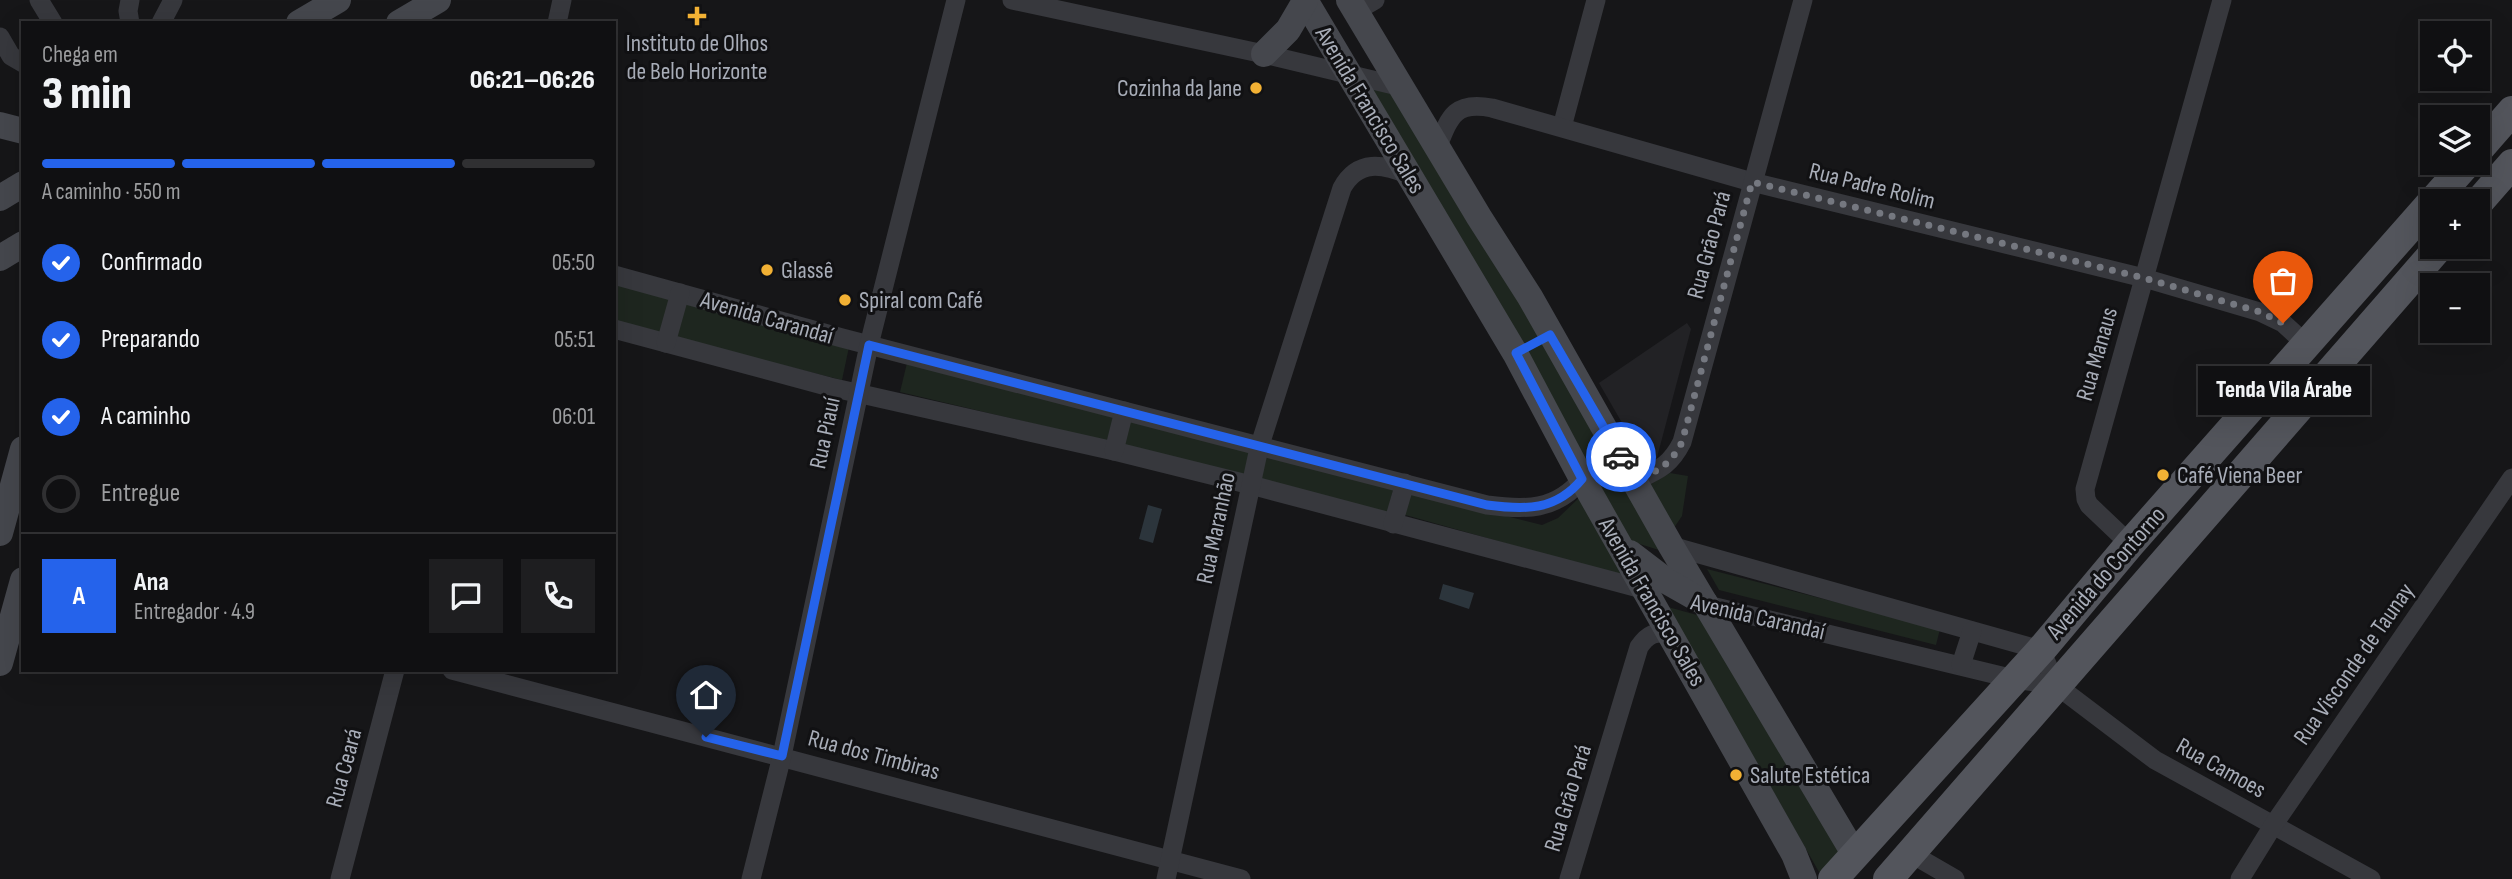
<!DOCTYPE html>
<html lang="pt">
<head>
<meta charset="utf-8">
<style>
  :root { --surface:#101012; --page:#1e1e20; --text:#f1f3f6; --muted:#9c9d9f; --line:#303032; --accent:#2563eb }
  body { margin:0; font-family:"Sofia Sans Condensed",sans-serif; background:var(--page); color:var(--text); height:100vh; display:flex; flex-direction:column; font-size:26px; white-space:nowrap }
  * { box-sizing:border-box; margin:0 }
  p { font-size:23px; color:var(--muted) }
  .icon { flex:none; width:38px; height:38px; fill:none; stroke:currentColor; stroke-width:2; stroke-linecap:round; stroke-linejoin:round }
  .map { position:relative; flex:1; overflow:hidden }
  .panel { position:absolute; left:21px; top:21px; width:595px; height:651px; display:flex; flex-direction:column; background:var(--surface); border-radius:0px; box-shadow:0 7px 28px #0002,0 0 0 2px var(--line) }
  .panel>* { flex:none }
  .controls { position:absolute; left:2420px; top:21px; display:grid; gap:14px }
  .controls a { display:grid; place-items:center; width:70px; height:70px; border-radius:0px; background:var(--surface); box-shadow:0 7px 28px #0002,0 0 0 2px var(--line); font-size:35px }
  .pin { position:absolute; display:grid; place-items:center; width:60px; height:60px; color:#fff; margin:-72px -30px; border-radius:50% 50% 50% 0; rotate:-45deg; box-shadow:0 0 7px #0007 }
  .pin .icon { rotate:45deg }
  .courier { position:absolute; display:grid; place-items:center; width:70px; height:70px; margin:-35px; border:5px solid #2563eb; border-radius:50%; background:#fff; color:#222; box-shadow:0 2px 9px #0007 }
  .bubble { position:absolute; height:49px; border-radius:0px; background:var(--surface); box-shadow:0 7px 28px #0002,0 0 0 2px var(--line); font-size:23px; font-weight:800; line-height:49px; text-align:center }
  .head em { font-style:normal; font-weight:800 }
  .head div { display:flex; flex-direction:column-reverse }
  .head { display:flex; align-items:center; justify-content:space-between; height:119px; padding:0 21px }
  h1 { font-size:46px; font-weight:800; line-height:52px }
  .bar { display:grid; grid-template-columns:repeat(4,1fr); gap:10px 7px; align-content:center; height:84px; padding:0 21px }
  .bar i { height:9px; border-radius:5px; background:var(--line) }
  .bar .current { background:var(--accent) }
  .bar p { grid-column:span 4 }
  .line { display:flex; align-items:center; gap:18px; padding:0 21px; border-top:2px solid var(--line) }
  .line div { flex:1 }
  .round { display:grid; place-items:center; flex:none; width:74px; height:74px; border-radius:0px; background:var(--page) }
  ol { padding:0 21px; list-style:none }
  li { display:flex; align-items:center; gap:21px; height:77px }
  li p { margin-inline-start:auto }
  li .icon { padding:7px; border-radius:50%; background:var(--accent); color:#fff; stroke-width:4 }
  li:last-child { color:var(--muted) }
  li i { width:38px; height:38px; border:4px solid var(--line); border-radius:50% }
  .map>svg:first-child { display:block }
  .built { fill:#222225 }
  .green { fill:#1e261f }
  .water { fill:#2c353c }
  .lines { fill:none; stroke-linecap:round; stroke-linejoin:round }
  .street { stroke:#37383d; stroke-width:19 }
  .secondary { stroke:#45474d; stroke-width:26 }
  .primary { stroke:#53555c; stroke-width:30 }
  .done { stroke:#757880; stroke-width:7; stroke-dasharray:0 12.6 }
  .route { stroke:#2563eb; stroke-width:9 }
  .poi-dot { fill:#f2b134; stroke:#111113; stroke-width:2.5 }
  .labels { text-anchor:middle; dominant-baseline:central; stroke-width:6; stroke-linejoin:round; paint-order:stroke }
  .poi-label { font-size:24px; fill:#a8adb8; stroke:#111113; text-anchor:start }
  .street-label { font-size:24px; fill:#a8adb8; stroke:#111113 }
</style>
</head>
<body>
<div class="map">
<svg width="2512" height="879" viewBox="0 0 2512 879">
  <rect width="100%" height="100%" fill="#161618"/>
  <!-- built -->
  <path class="built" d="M1687,323l4,6 -36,136 -8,1 -48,-83z"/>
  <!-- green -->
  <g class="green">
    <path d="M1364,86l32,8 237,400 37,-21 18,3 -6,40 -23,34 -29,-9z"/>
    <path d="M614,283l58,16 -9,36 -49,-14z"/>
    <path d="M683,301l166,46 -7,33 -168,-42z"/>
    <path d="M907,363l208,52 -8,26 -207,-49z"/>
    <path d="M1128,419l123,33 -5,26 -126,-32z"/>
    <path d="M1264,455l130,32 -7,27 -130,-32z"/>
    <path d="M1410,492l132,33 16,-7 23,-22 45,81 -224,-63z"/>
    <path d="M1707,569l233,60 -4,16 -217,-55z"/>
    <path d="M1668,607l36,10 138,238 -19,24z"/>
  </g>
  <!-- water -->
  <g class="water">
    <path d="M1148,505l14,4 -9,34 -14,-4z"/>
    <path d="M1443,584l31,9 -5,16 -30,-10z"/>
  </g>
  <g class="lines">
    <!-- street -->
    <g class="street">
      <path d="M39,0l14,23"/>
      <path d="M130,0l-2,11 2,12"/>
      <path d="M1012,0l252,54 138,33"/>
      <path d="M1356,11l19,-11"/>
      <path d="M161,23l12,-23"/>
      <path d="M557,23l5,-23"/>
      <path d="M0,37l11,19 12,7"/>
      <path d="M1562,127l34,-127"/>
      <path d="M1438,146c12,-31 18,-45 54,-38l260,74 392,96 116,34 23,11 24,22"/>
      <path d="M614,275l228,63 645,167c38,5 69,6 95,-26"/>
      <path d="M614,329l216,58 284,64 137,34 399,106"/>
      <path d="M666,343l14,-50"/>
      <path d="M1114,451l10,-40"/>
      <path d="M1635,481c23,-11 35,-15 47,-39l121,-442"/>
      <path d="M1393,524l12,-41"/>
      <path d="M2130,544l-41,-39 -3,-6 -1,-10 137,-489"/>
      <path d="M1671,546l370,104 15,35"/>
      <path d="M1699,603l315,76 42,6 99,75 216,119"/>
      <path d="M1961,665l11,-34"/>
      <path d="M452,670l789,209"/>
      <path d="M1910,853l45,26"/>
      <path d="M340,879l55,-209"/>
      <path d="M751,879l31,-123 87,-411 87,-345"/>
      <path d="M1166,879l93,-431 83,-260c16,-29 41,-24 67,-13"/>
      <path d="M1569,879l70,-232c9,-13 16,-16 32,-13"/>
      <path d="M2240,879l34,-55 238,-346"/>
    </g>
    <!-- secondary -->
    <g class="secondary">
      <path d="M1305,0l210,353 67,126 212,375 10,25"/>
      <path d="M1349,0l130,217 51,80 141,249 184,309"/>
      <path d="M299,23l39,-23"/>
      <path d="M399,23l39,-23"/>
      <path d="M1264,54l24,-24 17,-29"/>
      <path d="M0,125l23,6"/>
      <path d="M0,198l23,-14"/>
      <path d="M0,258l23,-14"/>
      <path d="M0,533l23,-84"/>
      <path d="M1630,553l38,29 37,21"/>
      <path d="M0,663l23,-83"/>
    </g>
    <!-- primary -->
    <g class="primary">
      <path d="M2478,150l34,-39"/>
      <path d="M2433,201l34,-38"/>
      <path d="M2478,203l34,-39"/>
      <path d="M1833,879l208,-229 89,-106 302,-342"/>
      <path d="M1888,879l551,-632"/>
    </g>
  </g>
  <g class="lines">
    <!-- done -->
    <path class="done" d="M1621,457l14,24c23,-11 35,-15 47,-39l70,-260 392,96 116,34 23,11"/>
    <!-- route -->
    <path class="route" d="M706,737l76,19 87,-411 618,160c38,5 69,6 95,-26l-66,-126 34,-18 71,122"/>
  </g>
  <!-- markers -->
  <g class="poi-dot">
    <path d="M693.5 5.5h7v7h7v7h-7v7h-7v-7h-7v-7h7z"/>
    <circle cx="1256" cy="88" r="7"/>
    <circle cx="767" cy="270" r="7"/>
    <circle cx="845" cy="300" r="7"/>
    <circle cx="2163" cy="475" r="7"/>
    <circle cx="1736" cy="775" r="7"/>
  </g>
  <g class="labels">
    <!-- poi labels -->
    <g class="poi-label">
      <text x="697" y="43" text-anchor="middle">Instituto de Olhos<tspan x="697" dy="28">de Belo Horizonte</tspan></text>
      <text x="1242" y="88" text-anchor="end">Cozinha da Jane</text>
      <text x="781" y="270">Glassê</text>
      <text x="859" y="300">Spiral com Café</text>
      <text x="2177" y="475">Café Viena Beer</text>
      <text x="1750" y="775">Salute Estética</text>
    </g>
    <!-- street labels -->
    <g class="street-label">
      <text transform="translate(1370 110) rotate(59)">Avenida Francisco Sales</text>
      <text transform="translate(1872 186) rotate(14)">Rua Padre Rolim</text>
      <text transform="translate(1709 245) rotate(-75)">Rua Grão Pará</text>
      <text transform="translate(767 318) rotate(16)">Avenida Carandaí</text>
      <text transform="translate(2097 354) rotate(-74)">Rua Manaus</text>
      <text transform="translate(825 433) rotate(-78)">Rua Piauí</text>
      <text transform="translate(1216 528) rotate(-78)">Rua Maranhão</text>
      <text transform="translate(2106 573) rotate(-49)">Avenida do Contorno</text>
      <text transform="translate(1652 602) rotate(60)">Avenida Francisco Sales</text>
      <text transform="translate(1758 617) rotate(13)">Avenida Carandaí</text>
      <text transform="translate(2354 664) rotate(-55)">Rua Visconde de Taunay</text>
      <text transform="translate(874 755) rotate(15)">Rua dos Timbiras</text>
      <text transform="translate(344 768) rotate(-75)">Rua Ceará</text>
      <text transform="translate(2221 768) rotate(29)">Rua Camoes</text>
      <text transform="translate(1568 798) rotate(-73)">Rua Grão Pará</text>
    </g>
  </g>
</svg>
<div class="controls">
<a><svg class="icon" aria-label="locate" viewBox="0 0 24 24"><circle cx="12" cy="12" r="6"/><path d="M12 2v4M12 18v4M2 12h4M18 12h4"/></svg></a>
<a><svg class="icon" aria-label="layers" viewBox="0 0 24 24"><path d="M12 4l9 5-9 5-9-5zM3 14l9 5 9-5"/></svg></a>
<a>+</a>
<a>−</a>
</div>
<div class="pin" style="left:2283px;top:323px;background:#ea580c"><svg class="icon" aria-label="bag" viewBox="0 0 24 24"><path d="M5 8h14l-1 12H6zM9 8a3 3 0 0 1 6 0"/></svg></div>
<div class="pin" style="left:706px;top:737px;background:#1f2937"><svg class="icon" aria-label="home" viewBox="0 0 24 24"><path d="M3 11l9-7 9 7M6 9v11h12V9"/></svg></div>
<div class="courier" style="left:1621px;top:457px"><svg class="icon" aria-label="car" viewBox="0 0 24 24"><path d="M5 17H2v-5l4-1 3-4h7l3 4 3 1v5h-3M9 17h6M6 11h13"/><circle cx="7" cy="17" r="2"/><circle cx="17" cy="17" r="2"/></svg></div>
<div class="bubble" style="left:2198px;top:366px;width:172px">Tenda Vila Árabe</div>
<section class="panel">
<div class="head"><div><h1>3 min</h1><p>Chega em</p></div><em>06:21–06:26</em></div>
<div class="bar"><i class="current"></i><i class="current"></i><i class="current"></i><i></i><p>A caminho · 550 m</p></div>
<ol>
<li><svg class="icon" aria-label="check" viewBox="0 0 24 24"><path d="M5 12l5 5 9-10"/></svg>Confirmado<p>05:50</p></li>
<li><svg class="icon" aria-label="check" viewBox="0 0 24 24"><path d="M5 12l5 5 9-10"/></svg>Preparando<p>05:51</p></li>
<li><svg class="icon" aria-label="check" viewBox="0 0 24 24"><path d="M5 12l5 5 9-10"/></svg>A caminho<p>06:01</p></li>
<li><i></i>Entregue</li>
</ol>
<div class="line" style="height:126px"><b class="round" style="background:var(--accent);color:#fff">A</b><div><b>Ana</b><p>Entregador · 4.9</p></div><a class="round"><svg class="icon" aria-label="chat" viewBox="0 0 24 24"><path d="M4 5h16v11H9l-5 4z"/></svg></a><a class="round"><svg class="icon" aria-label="phone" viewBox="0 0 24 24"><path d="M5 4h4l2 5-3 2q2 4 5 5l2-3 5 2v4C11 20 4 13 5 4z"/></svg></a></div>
</section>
</div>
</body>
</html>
